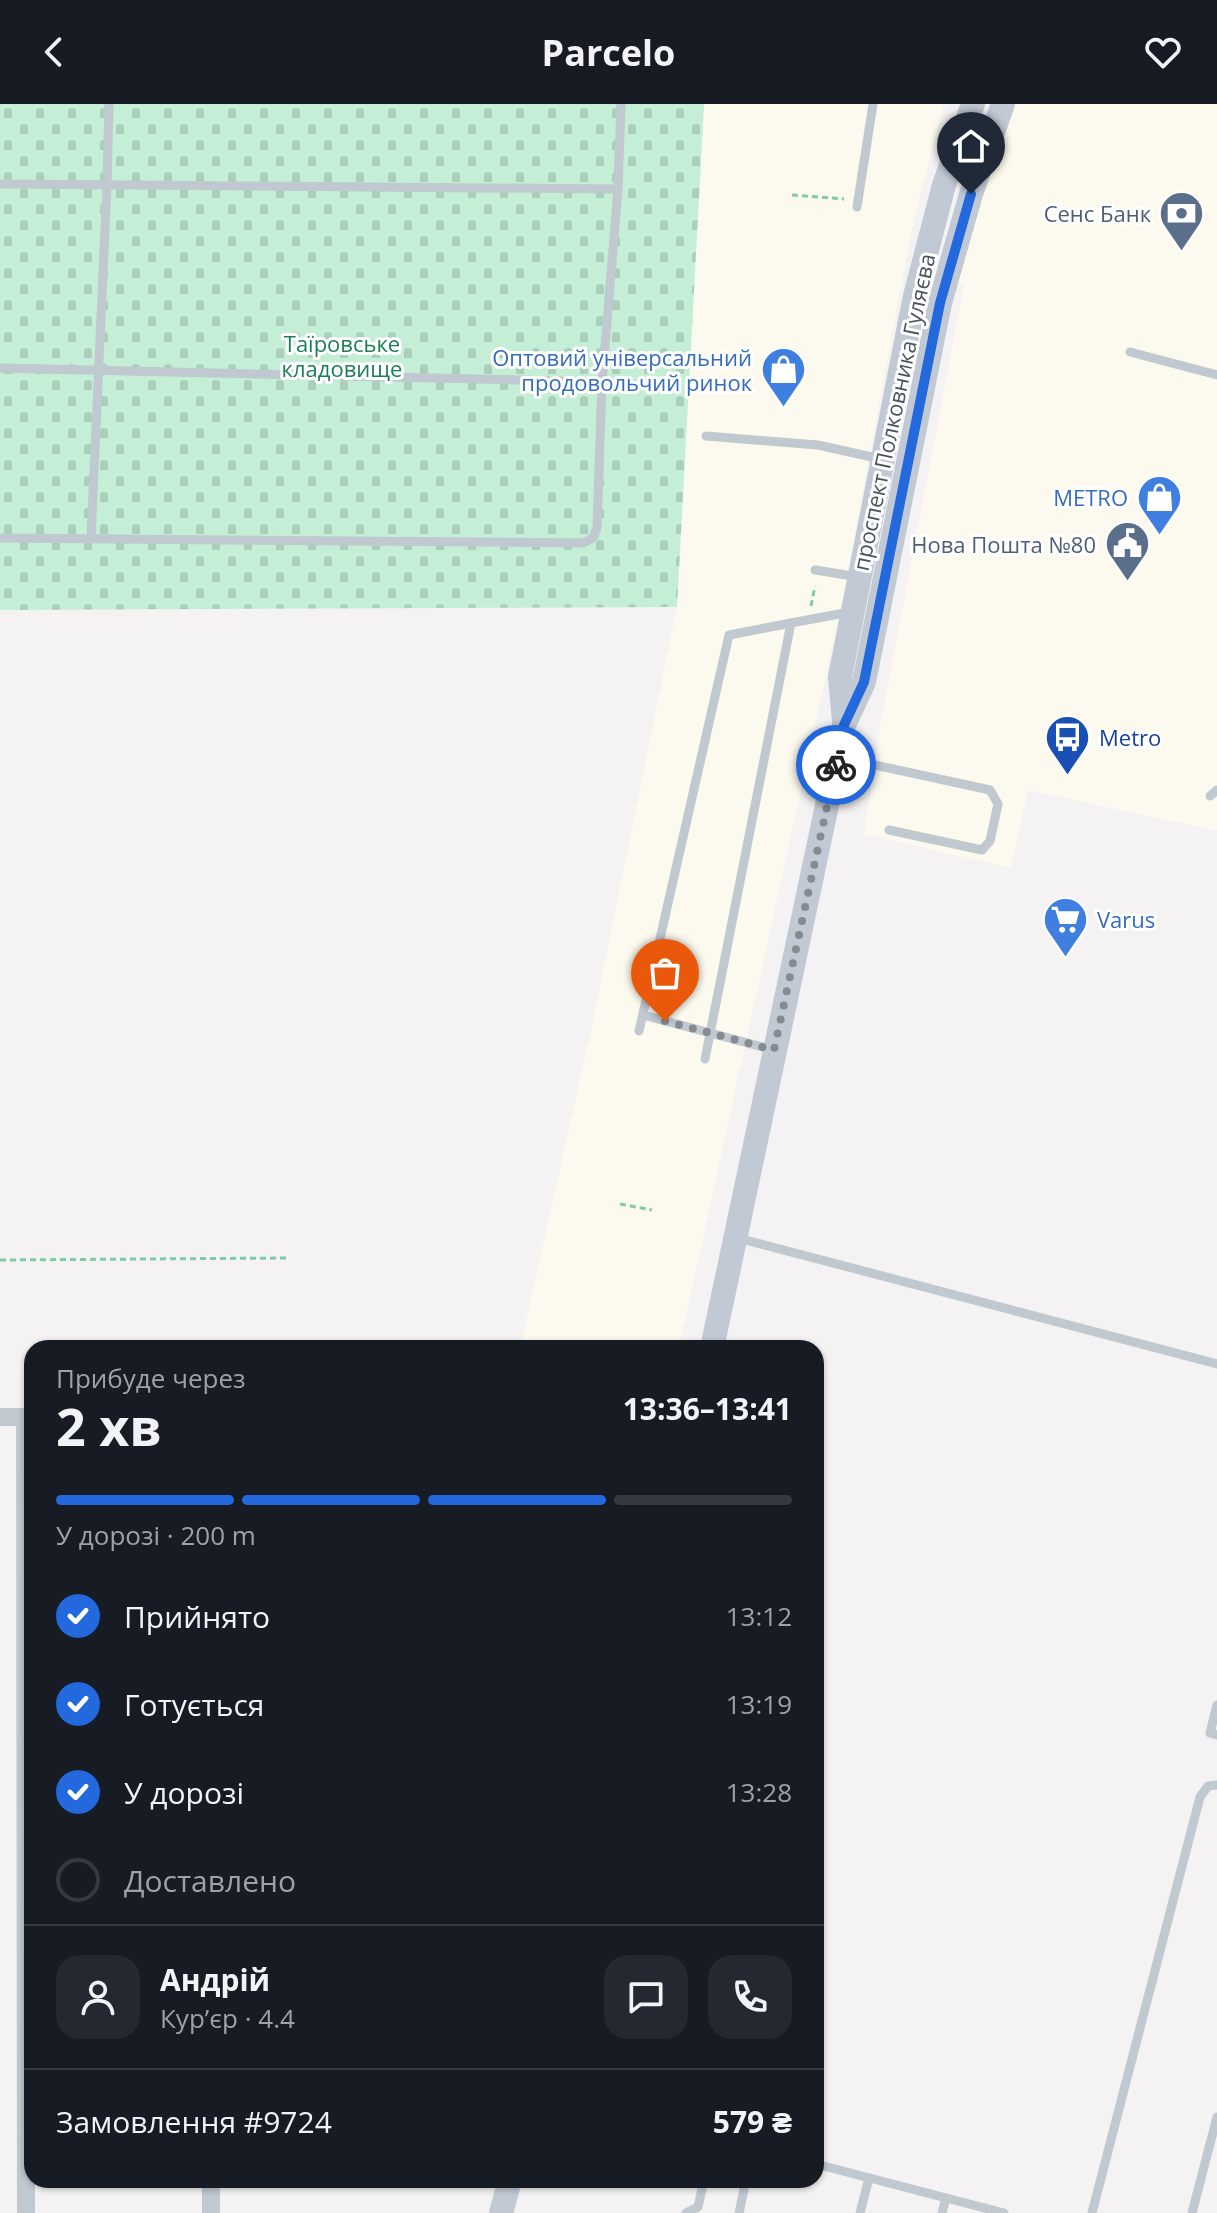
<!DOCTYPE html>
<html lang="uk">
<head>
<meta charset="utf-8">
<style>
  :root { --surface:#171b24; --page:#242831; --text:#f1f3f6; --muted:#9ea1a6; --line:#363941; --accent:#2369dd }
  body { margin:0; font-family:"Open Sans",sans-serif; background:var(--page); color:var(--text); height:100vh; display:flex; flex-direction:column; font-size:30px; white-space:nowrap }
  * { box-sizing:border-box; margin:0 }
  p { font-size:26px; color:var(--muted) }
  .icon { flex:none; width:44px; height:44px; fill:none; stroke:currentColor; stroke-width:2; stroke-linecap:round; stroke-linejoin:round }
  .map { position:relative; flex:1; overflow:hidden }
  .panel { position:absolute; left:24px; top:1236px; width:800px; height:848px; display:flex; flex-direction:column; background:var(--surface); border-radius:24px; box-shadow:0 2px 6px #0004 }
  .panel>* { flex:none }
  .pin { position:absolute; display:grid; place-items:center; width:68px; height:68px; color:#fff; margin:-82px -34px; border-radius:50% 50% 50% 0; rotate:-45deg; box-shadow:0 0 8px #0007 }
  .pin .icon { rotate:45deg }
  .courier { position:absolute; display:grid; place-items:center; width:80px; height:80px; margin:-40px; border:6px solid #2369dd; border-radius:50%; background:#fff; color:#222; box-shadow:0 2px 10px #0007 }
  .headline em { font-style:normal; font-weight:700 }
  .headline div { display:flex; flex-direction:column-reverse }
  .headline { display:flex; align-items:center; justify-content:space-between; height:136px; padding:0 32px }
  h1 { font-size:52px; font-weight:700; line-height:60px }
  .bar { display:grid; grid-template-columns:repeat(4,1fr); gap:12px 8px; align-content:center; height:96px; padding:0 32px }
  .bar i { height:10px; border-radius:6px; background:var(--line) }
  .bar .selected { background:var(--accent) }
  .bar p { grid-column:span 4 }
  .line { display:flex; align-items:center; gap:20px; padding:0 32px; border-top:2px solid var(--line) }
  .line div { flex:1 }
  .round { display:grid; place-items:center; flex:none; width:84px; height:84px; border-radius:24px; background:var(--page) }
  ol { padding:0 32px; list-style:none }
  li { display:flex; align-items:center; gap:24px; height:88px }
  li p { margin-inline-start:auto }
  li .icon { padding:8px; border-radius:50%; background:var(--accent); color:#fff; stroke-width:4 }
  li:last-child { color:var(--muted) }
  li i { width:44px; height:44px; border:4px solid var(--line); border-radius:50% }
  header { display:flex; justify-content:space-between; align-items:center; height:104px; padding:0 32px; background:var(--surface); font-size:36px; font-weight:700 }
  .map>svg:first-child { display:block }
  .commercial { fill:#fcf9ee }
  .cemetery { fill:url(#cemetery-stones) }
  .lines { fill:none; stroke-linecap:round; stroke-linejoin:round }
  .path { stroke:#7dcba9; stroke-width:3; stroke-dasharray:6 4; stroke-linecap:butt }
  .service { stroke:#c0c8d0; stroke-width:9 }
  .minor { stroke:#c0c8d0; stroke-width:18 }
  .secondary { stroke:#c1c9d4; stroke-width:24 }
  .done { stroke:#868b92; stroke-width:8; stroke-dasharray:0 14.4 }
  .route { stroke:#2369dd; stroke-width:10 }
  .labels { text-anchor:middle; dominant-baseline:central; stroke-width:6; stroke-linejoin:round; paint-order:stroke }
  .service-label { font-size:22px; fill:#4e5e75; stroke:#fff; text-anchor:end }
  .park-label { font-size:22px; fill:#1c7e53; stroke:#fff }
  .shop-label { font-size:22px; fill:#366cbe; stroke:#fff; text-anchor:end }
  .street-label { font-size:22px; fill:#4a545f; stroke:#fff }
  .transit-label { font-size:22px; fill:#164399; stroke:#fff; text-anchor:start }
</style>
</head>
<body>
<header><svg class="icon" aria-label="back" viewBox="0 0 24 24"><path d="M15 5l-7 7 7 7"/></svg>Parcelo<svg class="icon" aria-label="heart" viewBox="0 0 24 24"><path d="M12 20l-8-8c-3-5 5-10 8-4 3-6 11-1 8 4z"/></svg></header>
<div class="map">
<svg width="1217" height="2109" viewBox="0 0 1217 2109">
  <defs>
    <pattern id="cemetery-stones" width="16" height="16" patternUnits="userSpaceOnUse" patternTransform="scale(2)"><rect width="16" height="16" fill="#c4eed6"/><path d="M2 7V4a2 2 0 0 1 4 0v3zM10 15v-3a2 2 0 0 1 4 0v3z" fill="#aaceba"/></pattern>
  </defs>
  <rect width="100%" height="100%" fill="#f4f2f2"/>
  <!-- commercial -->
  <g class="commercial">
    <path d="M704,0h240l-31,119 -71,379 -163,746h-159l72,-323 85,-418z"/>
    <path d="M1011,0h206v727l-189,-41 -17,78 -147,-34 15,-102 85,-447 -10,-3z"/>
  </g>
  <!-- cemetery -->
  <path class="cemetery" d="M0,0h704l-27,503 -677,3z"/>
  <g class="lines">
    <!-- path -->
    <g class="path">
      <path d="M792,91l52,4"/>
      <path d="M811,502l4,-20"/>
      <path d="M620,1100l32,6"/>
      <path d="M0,1156l288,-2"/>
    </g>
    <!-- service -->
    <g class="service">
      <path d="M0,80l618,5"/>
      <path d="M857,103l16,-103"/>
      <path d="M1130,248l87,23"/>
      <path d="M0,264l602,14"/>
      <path d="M706,332l112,9 63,14"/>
      <path d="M0,434l583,5 10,-5 4,-10 5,-146 16,-193 3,-85"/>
      <path d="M91,434l16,-353 2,-81"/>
      <path d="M815,466l44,7"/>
      <path d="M838,653l152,33 8,14 -8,37 -8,9 -93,-20"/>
      <path d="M1210,692l7,-6"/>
      <path d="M643,911l131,35"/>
      <path d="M639,927l90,-396 62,-12"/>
      <path d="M705,955l86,-436 59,-11"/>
      <path d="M738,1134l479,126"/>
      <path d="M1217,1601l-7,28 7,2"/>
      <path d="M816,2060l188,49"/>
      <path d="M686,2109l12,-6 6,-27"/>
      <path d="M739,2109l7,-33"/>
      <path d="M860,2109l9,-35"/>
      <path d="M942,2109l4,-15"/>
      <path d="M1092,2109l108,-416 8,-11 9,-1"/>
      <path d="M1192,2109l25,-96"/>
    </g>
    <!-- minor -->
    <g class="minor">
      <path d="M0,1313h32"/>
      <path d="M25,1313l1,796"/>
      <path d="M211,2076v33"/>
    </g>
    <!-- secondary -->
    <g class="secondary">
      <path d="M844,617l-4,-44 75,-381 29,-111 29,-81"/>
      <path d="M712,1244l132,-623 20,-43 76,-379 31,-109 32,-90"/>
      <path d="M501,2109l9,-33"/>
    </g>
  </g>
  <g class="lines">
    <!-- done -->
    <path class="done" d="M665,917l109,29 62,-285"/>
    <!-- route -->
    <path class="route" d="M836,661l8,-40 20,-43 76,-379 31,-109"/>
  </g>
  <!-- icons -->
  <defs>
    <symbol id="bank-pin" viewBox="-11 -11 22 30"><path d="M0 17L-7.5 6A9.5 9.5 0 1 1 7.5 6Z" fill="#5c6f8a" stroke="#fff"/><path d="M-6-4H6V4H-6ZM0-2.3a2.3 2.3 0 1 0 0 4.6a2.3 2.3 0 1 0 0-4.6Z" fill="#fff"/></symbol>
    <symbol id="shop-pin" viewBox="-11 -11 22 30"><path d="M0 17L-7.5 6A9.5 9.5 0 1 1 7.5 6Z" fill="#3f7fe0" stroke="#fff"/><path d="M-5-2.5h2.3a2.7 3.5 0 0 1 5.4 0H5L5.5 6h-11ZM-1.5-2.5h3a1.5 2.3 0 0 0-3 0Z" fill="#fff"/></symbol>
    <symbol id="civic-pin" viewBox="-11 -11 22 30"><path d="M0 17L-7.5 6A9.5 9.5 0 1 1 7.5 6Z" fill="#5c6f8a" stroke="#fff"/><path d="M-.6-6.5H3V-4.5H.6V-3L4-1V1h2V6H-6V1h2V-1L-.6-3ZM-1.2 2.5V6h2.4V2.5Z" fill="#fff"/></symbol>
    <symbol id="bus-pin" viewBox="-11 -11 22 30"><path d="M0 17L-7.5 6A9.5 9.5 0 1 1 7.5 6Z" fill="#1a4fb4" stroke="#fff"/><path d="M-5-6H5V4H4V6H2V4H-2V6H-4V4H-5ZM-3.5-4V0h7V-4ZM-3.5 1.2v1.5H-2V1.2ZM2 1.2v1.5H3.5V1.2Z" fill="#fff"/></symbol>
    <symbol id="supermarket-pin" viewBox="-11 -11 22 30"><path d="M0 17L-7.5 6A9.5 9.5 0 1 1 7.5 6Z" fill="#3f7fe0" stroke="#fff"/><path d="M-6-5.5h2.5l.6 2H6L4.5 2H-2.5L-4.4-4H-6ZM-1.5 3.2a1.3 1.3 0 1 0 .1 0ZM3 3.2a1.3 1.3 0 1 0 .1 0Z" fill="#fff"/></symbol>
  </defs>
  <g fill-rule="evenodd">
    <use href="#bank-pin" x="1156" y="84" width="51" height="69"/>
    <use href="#shop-pin" x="758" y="240" width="51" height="69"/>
    <use href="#shop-pin" x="1134" y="368" width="51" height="69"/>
    <use href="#civic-pin" x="1102" y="414" width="51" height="69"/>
    <use href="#bus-pin" x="1042" y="608" width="51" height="69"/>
    <use href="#supermarket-pin" x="1040" y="790" width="51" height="69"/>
  </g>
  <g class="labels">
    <!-- service labels -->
    <g class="service-label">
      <text x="1151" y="109">Сенс Банк</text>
      <text x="1096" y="440">Нова Пошта №80</text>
    </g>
    <!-- park labels -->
    <g class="park-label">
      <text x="342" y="239">Таїровське<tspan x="342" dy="25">кладовище</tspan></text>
    </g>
    <!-- shop labels -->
    <g class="shop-label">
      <text x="752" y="253">Оптовий універсальний<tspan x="752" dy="25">продовольчий ринок</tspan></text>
      <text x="1128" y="393">METRO</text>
      <text x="1097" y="815" text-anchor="start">Varus</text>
    </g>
    <!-- street labels -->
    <g class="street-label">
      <text transform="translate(893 308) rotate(-78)">проспект Полковника Гуляєва</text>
    </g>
    <!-- transit labels -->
    <g class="transit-label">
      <text x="1099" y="633">Metro</text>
    </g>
  </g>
</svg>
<div class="pin" style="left:665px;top:917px;background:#ea580c"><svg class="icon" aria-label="bag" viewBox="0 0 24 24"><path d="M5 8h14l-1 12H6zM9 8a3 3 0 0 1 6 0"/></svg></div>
<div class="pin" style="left:971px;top:90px;background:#1f2937"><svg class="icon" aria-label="home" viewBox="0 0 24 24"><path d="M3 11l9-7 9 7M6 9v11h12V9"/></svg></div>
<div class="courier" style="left:836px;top:661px"><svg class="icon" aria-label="bike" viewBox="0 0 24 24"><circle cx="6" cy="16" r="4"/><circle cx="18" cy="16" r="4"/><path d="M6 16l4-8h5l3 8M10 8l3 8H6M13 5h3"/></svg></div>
<section class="panel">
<div class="headline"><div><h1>2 хв</h1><p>Прибуде через</p></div><em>13:36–13:41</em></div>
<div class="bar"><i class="selected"></i><i class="selected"></i><i class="selected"></i><i></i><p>У дорозі · 200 m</p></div>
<ol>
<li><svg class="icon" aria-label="check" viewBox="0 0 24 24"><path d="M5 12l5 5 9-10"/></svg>Прийнято<p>13:12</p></li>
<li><svg class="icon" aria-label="check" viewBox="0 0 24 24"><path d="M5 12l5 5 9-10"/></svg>Готується<p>13:19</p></li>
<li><svg class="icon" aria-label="check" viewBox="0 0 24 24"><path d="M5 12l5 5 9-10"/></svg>У дорозі<p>13:28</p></li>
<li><i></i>Доставлено</li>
</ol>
<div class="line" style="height:144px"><a class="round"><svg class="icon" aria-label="person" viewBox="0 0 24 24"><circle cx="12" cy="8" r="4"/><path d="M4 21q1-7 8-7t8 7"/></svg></a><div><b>Андрій</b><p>Кур’єр · 4.4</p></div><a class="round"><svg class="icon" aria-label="chat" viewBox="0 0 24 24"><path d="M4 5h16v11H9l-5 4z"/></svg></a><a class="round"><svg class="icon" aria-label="phone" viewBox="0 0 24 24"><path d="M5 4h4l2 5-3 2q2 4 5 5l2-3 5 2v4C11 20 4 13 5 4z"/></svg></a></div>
<div class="line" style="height:104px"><div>Замовлення #9724</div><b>579 ₴</b></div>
</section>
</div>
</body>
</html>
